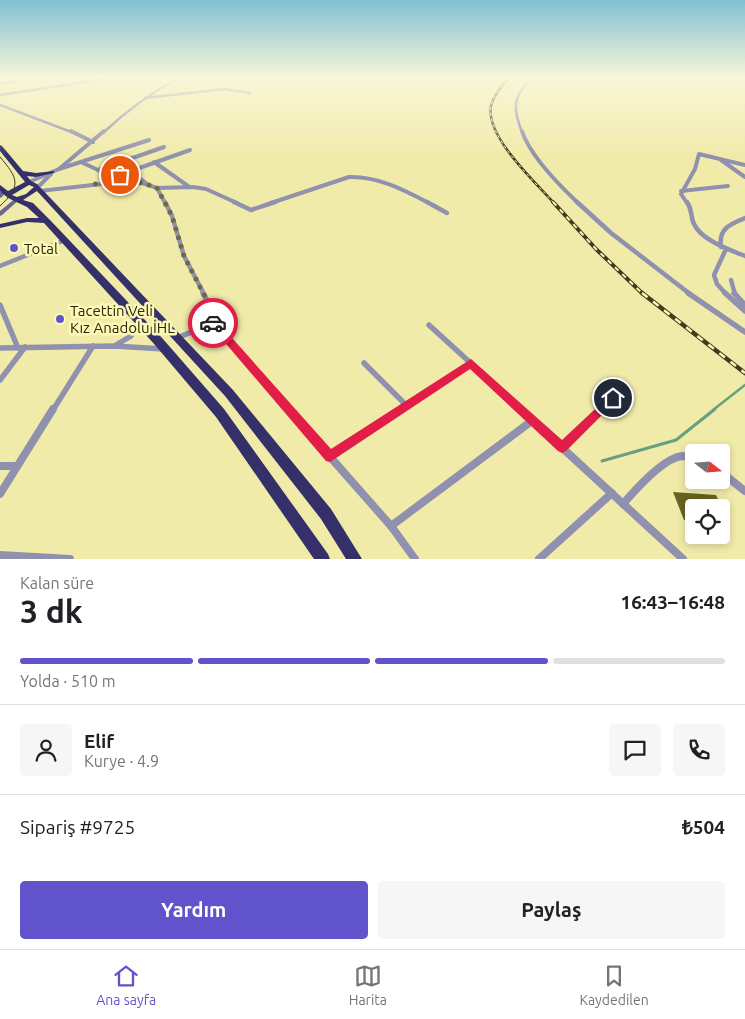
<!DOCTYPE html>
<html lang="tr">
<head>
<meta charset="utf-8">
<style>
  :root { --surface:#fff; --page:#f6f6f6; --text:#202124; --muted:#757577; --line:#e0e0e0; --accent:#6153cc }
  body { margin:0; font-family:Ubuntu,sans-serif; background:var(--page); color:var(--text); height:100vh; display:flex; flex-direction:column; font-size:19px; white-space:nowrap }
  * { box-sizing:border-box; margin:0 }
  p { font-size:16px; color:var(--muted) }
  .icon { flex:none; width:28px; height:28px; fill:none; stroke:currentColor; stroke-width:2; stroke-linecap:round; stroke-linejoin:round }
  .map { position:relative; height:559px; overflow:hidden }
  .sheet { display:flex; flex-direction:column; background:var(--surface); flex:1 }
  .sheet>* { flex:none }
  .needle { width:32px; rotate:107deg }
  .tools { position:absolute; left:685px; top:444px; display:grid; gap:10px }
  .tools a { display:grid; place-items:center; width:45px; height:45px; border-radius:5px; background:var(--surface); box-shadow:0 2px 8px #0003; font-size:25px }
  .pin { position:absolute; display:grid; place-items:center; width:42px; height:42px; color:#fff; margin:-21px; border:2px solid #fff; border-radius:50%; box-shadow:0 1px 5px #0007 }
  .courier { position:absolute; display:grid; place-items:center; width:50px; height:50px; margin:-25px; border:4px solid #e11d48; border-radius:50%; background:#fff; color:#222; box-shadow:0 1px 6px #0007 }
  .summary em { font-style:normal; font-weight:700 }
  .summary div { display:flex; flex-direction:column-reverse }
  .summary { display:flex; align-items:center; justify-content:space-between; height:85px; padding:0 20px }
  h1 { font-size:32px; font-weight:700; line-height:38px }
  .bar { display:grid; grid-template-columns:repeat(4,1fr); gap:8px 5px; align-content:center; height:60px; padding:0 20px }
  .bar i { height:6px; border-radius:4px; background:var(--line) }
  .bar .selected { background:var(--accent) }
  .bar p { grid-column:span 4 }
  .line { display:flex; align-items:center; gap:12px; padding:0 20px; border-top:1px solid var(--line) }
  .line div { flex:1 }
  .round { display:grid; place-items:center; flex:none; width:52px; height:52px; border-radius:5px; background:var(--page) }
  .primary-button { display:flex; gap:10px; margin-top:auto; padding:10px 20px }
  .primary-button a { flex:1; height:58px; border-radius:5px; background:var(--accent); color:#fff; font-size:20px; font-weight:700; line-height:58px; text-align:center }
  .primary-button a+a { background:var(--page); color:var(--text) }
  .tab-bar { display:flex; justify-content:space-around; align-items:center; height:70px; border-top:1px solid var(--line); background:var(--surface); font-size:14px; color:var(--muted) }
  .tab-bar a { display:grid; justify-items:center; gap:2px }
  .tab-bar .selected { color:var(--accent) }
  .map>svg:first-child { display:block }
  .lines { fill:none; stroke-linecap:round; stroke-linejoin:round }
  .stream-far1 { stroke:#67a07f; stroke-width:2.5 }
  .stream { stroke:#67a07f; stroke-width:3 }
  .building { fill:#686223 }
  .street-far4 { stroke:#9091af; stroke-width:2.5 }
  .street-far3 { stroke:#9091af; stroke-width:4 }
  .street-far2 { stroke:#9091af; stroke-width:4.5 }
  .street-far1 { stroke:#9091af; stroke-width:5.5 }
  .street { stroke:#9091af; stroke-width:8 }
  .secondary { fill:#686893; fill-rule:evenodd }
  .highway { fill:#35306a; fill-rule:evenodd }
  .tram { stroke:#3f3c1d; stroke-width:1 }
  .rail-far2-casing { stroke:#3f3c1d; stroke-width:2.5 }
  .rail-far1-casing { stroke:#3f3c1d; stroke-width:4 }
  .rail-casing { stroke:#3f3c1d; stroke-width:4.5 }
  .rail-far2 { stroke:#fef9b7; stroke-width:1; stroke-dasharray:3; stroke-linecap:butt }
  .rail-far1 { stroke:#fef9b7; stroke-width:2; stroke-dasharray:5; stroke-linecap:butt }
  .rail { stroke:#fef9b7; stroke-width:2.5; stroke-dasharray:7; stroke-linecap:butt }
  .route { fill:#e11d48 }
  .done { stroke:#6f6b43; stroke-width:5; stroke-dasharray:0 9 }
  .poi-dot { fill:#6153cc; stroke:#fef9b7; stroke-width:2 }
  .labels { text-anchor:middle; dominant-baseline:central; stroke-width:5; stroke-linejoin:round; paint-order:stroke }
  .poi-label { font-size:15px; fill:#29260c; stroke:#fef9b7; text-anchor:start }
</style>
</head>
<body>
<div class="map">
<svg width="745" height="559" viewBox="0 0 745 559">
  <rect width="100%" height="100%" fill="#f1ebaa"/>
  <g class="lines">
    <!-- stream-far1 -->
    <path class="stream-far1" d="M713,410l32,-25"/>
    <!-- stream -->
    <path class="stream" d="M602,461l74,-21 39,-31"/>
  </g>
  <!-- building -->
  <path class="building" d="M673,492l43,3 14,29 -9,-1v-15h-27v12h-10z"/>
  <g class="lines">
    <!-- street-far4 -->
    <g class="street-far4">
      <path d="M0,84l38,-7"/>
      <path d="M0,95l117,-18"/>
      <path d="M145,98l79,-9 26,4"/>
      <path d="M0,105l74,28"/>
      <path d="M103,133c24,-23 48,-40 77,-56"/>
      <path d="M522,133c-9,-27 -10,-33 9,-56"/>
    </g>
    <!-- street-far3 -->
    <g class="street-far3">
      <path d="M71,131l22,11"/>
      <path d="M522,131c8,25 37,54 56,72"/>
      <path d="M721,160l24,17"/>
      <path d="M81,162l17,8"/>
      <path d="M154,162l34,24"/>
      <path d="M59,169l45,-38"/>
      <path d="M130,171l16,12"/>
      <path d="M109,178l-11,-8 66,-23"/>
      <path d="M103,181l87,-31"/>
      <path d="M29,182l30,-13 90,-29"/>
      <path d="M37,188l14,-14"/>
      <path d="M157,188l8,15"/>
      <path d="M40,191l79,-9 23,1 15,5 36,-1 13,2 31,14"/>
      <path d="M681,191l47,-5"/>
      <path d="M271,203l78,-26c29,-1 55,13 80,26"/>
      <path d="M687,203l-6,-9 14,-25 4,-15 46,11"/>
    </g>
    <!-- street-far2 -->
    <g class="street-far2">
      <path d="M165,202l7,14 12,40 20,38"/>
      <path d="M234,202l17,8 24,-8"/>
      <path d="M427,202l20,11"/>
      <path d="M577,202l34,31 79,61"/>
      <path d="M687,202c6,9 3,14 7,22 7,16 36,26 51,32"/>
      <path d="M721,247c-3,-18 9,-23 24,-29"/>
      <path d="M726,249l-12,26 3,9 9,10"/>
      <path d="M0,266l65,-26"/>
      <path d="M731,280l4,14"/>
    </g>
    <!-- street-far1 -->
    <g class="street-far1">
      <path d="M203,293l10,19v11l76,87"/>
      <path d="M688,293l57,39"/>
      <path d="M725,293l20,18"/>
      <path d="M734,293l11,12"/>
      <path d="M0,305l18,43"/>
      <path d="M429,325l93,85"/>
      <path d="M177,338l36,-15"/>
      <path d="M116,345l15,-9 7,-16"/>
      <path d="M0,348l114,-2 50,3"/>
      <path d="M364,363l43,43"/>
      <path d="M0,380l25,-33"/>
      <path d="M53,410l40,-64"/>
      <path d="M400,410l71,-47"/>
      <path d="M600,410l13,-12"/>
    </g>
    <!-- street -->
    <g class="street">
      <path d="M288,409l103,117 142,-106"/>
      <path d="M520,409l163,150"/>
      <path d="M562,447l40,-38"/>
      <path d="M330,457l72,-48"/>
      <path d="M0,466h17"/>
      <path d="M721,472l24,19"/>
      <path d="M0,494l53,-85"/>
      <path d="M623,504c12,-14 40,-46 59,-48 4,0 8,1 12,2"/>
      <path d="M391,526l24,33"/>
      <path d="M0,555l70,4"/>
      <path d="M539,559l73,-66"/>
    </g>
    <!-- secondary -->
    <g class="secondary">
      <path d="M4,189l3,2 -5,6 -2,1v-6z"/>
      <path d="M17,197l3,2 -1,1 -17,15 -2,1v-5z"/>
    </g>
    <!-- highway -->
    <path class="highway" d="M0,145l2,1 21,25 13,2 18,-2v2l-18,4 -9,-1 4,5 6,3 196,206 98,119 31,50h-16l-25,-40 -96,-123 -188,-205 -14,9 10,3 18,18 112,118 61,70 104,145 2,5h-16l-98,-142 -61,-72 -111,-122 -17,-1 -27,6v-4l27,-6h12l-12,-11 -19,-9 -8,-7v-6l8,6 17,-9 -25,-31zM29,185l5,2 -8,7 -9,3 -5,-2z"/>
    <!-- tram -->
    <path class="tram" d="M0,157c18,21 22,29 0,49"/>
    <defs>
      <path id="rail-far2" d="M510,77c-8,8 -16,17 -19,29 -6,30 44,76 63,97"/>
      <path id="rail-far1" d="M553,202l43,47 47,45"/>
      <path id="rail" d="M642,293l103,80"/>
    </defs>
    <!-- rail-far2 casing -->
    <use href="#rail-far2" class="rail-far2-casing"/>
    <!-- rail-far1 casing -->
    <use href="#rail-far1" class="rail-far1-casing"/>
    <!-- rail casing -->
    <use href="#rail" class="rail-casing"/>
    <!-- rail-far2 -->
    <use href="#rail-far2" class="rail-far2"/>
    <!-- rail-far1 -->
    <use href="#rail-far1" class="rail-far1"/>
    <!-- rail -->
    <use href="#rail" class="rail"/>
  </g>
  <!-- sky -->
  <linearGradient id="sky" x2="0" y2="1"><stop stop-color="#7fc1d2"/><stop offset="0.5" stop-color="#f9f6d9"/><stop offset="1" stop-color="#f9f6d9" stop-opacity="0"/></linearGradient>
  <rect width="745" height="155" fill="url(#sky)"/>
  <!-- route -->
  <path class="route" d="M213,319l3,1 115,129 140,-90 91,81 48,-45h7l2,3 -53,53 -4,2 -4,-2 -88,-82 -140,93 -4,-1 -116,-136 -2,-2z"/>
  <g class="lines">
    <!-- done -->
    <path class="done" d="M120,175l-25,9c20,-3 43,-5 62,4l15,28 12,40 29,56v11"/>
  </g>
  <!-- markers -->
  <g class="poi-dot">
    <circle cx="14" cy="248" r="5"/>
    <circle cx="60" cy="319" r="5"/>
  </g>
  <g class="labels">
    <!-- poi labels -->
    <g class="poi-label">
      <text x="24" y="248">Total</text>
      <text x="70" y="310">Tacettin Veli<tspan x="70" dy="17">Kız Anadolu İHL</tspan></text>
    </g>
  </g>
</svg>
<div class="tools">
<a><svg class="needle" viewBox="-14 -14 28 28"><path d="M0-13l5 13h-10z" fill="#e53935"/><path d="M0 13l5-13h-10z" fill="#757577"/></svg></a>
<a><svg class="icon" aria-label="locate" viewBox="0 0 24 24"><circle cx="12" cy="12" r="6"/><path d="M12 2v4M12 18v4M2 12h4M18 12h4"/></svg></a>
</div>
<div class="pin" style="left:120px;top:175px;background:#ea580c"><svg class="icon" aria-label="bag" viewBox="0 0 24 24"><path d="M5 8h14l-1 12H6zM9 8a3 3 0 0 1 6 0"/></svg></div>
<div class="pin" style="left:613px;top:398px;background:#1f2937"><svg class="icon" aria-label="home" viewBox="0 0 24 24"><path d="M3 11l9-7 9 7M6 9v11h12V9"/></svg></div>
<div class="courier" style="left:213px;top:323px"><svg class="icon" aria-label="car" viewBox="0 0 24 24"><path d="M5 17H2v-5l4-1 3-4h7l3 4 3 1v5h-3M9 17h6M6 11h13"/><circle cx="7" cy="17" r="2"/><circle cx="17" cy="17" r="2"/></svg></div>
</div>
<section class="sheet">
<div class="summary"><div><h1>3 dk</h1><p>Kalan süre</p></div><em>16:43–16:48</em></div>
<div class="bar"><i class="selected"></i><i class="selected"></i><i class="selected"></i><i></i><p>Yolda · 510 m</p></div>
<div class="line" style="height:90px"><a class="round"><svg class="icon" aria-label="person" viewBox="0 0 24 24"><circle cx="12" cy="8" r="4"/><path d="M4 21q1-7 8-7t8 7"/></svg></a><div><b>Elif</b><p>Kurye · 4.9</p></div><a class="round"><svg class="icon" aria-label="chat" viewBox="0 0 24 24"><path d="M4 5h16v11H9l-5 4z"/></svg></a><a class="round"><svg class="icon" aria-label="phone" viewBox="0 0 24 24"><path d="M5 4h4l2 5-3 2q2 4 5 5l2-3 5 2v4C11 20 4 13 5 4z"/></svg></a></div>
<div class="line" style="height:65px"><div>Sipariş #9725</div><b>₺504</b></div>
<div class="primary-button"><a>Yardım</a><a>Paylaş</a></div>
</section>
<nav class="tab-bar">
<a class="selected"><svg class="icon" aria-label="home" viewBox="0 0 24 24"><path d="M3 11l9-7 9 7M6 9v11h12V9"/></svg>Ana sayfa</a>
<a><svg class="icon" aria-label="map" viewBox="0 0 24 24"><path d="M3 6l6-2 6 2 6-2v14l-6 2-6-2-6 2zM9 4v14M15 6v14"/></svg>Harita</a>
<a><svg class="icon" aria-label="saved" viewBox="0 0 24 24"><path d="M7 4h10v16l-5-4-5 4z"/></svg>Kaydedilen</a>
</nav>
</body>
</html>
